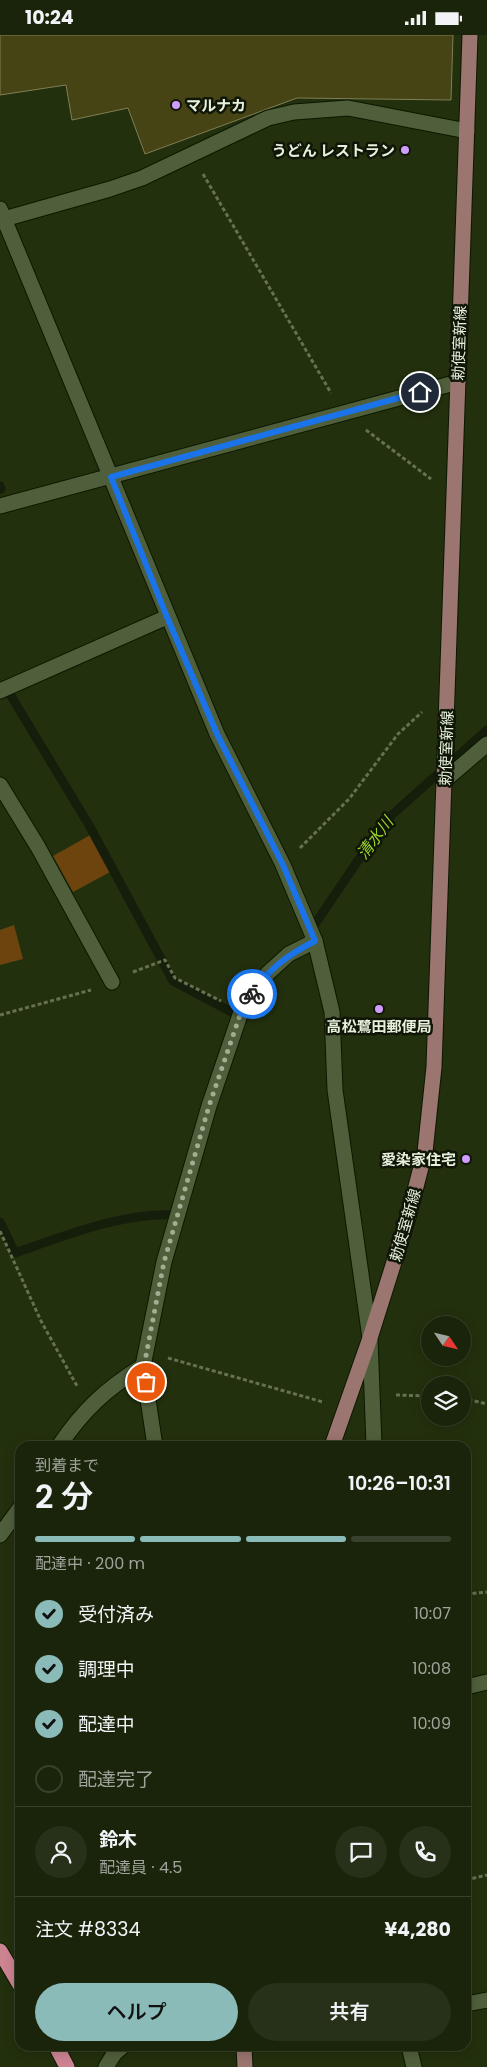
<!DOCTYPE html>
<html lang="ja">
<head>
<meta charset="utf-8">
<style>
  :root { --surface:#1a240a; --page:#273018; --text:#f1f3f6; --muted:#9fa49c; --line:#38412b; --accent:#8bbbb9 }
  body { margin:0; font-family:Poppins,"Noto Sans JP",sans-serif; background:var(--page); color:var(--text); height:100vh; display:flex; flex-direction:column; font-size:19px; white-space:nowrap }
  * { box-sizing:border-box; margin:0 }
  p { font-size:16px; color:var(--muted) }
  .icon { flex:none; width:28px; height:28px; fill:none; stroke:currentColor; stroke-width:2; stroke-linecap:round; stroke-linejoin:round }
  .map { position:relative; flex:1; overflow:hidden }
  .side { position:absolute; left:15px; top:1406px; width:456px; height:610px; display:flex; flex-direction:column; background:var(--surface); border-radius:15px; box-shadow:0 2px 12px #0003,0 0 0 1px var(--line) }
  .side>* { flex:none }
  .needle { width:32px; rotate:125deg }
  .buttons { position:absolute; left:421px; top:1281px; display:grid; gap:10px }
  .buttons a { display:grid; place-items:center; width:50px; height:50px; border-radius:50%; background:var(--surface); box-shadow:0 2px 12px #0003,0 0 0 1px var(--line); font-size:25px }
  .pin { position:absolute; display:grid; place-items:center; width:42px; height:42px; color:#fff; margin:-21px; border:2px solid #fff; border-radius:50%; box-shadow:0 1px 5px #0007 }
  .courier { position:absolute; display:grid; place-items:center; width:50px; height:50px; margin:-25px; border:4px solid #1a73e8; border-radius:50%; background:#fff; color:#222; box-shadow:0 1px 6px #0007 }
  .summary em { font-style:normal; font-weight:600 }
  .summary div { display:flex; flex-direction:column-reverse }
  .summary { display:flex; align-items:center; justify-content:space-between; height:85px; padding:0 20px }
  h1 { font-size:32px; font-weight:600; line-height:38px }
  .bar { display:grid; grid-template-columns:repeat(4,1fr); gap:8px 5px; align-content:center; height:60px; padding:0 20px }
  .bar i { height:6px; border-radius:4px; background:var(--line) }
  .bar .current { background:var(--accent) }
  .bar p { grid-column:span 4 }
  .line { display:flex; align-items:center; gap:12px; padding:0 20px; border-top:1px solid var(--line) }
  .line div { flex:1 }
  .round { display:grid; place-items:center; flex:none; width:52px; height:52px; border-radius:26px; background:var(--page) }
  ol { padding:0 20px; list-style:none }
  li { display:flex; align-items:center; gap:15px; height:55px }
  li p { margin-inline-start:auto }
  li .icon { padding:5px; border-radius:50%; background:var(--accent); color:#111; stroke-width:4 }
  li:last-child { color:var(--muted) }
  li i { width:28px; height:28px; border:2px solid var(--line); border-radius:50% }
  .cta { display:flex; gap:10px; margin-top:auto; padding:10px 20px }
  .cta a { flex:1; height:58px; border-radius:30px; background:var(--accent); color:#111; font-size:20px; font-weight:600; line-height:58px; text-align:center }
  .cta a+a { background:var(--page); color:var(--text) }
  .status { display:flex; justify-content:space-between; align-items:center; height:35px; padding:0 25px; background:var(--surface); direction:ltr }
  .status svg { height:14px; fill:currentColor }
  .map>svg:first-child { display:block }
  .green { fill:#6d440e }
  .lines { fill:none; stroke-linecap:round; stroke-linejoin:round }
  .stream { stroke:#151d0b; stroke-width:9 }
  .building { fill:#464414; stroke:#7f7f55 }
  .minor-casing { stroke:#0c1800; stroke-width:17 }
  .major-casing { stroke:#0c1800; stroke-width:17 }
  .highway-casing { stroke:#0c1800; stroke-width:17 }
  .path { stroke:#657153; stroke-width:3; stroke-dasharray:4 2.5; stroke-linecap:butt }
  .minor { stroke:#505f3b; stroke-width:15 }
  .major { stroke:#9b756f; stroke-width:15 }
  .highway { stroke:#cd8492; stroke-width:15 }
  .done { stroke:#a2ad93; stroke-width:5; stroke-dasharray:0 9 }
  .route { stroke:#1a73e8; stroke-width:6 }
  .poi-dot { fill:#d09dff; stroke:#101607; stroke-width:2 }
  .labels { text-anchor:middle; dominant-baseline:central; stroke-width:5; stroke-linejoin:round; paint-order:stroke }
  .poi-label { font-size:15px; font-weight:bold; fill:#e6f0db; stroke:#101607; text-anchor:end }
  .street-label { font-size:15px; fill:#e6f0db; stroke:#101607 }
  .water-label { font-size:16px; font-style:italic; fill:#9dd728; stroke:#101607 }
</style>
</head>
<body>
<div class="status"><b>10:24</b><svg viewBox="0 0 49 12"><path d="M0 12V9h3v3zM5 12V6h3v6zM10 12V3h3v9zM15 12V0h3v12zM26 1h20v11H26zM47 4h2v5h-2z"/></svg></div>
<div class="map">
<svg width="487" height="2032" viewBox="0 0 487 2032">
  <rect width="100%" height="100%" fill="#23300d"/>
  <!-- green -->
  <g class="green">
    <path d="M92,799l20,37 -39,21 -20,-36z"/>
    <path d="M14,890l9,34 -23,6v-35z"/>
  </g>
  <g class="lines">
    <!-- stream -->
    <g class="stream">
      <path d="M0,451l1,3"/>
      <path d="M8,656l81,134 84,156 64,34"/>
      <path d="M309,898l75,-111 103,-92"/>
      <path d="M0,1187l15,31c49,-17 108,-41 160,-38"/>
    </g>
  </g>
  <!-- building -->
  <path class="building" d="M0,0h453l-2,65 -154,-2 -152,56 -17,-46 -56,12 -6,-35 -66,10z"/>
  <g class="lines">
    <defs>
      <g id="minor">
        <path d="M0,174l217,525 66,131 32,76 17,71 3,78 35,248 4,108"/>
        <path d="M4,184l106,-30 32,-11 126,-60 26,-6 54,-4 119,23"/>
        <path d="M0,471l458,-124"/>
        <path d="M0,656l167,-74"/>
        <path d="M445,745l42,-36"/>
        <path d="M0,750l38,62 74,135"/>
        <path d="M59,1411c24,-36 48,-58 84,-80"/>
        <path d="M155,1411l-12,-80 21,-104 45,-156 32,-94 12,-19 15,-20 21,-19 26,-13"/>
        <path d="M0,1500l20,-27"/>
        <path d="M466,1652l21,-5"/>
        <path d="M466,1969l21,-4"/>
        <path d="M409,2011l5,21"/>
        <path d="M106,2032l8,-13 9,-8"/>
      </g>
      <g id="major">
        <path d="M332,1411l38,-108 37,-117 18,-69 9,-85 36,-1032"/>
        <path d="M244,2011l1,21"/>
      </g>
      <g id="highway">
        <path d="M0,1916l20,34"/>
        <path d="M56,2011l11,21"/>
      </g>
    </defs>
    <!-- minor casing -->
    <use href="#minor" class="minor-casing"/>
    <!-- major casing -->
    <use href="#major" class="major-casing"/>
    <!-- highway casing -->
    <use href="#highway" class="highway-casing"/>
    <!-- path -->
    <g class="path">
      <path d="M203,139l128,219"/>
      <path d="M366,395l65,49"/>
      <path d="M300,813l49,-49 49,-65 24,-22"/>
      <path d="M133,937l32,-12 10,18 46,23"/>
      <path d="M0,980l91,-25"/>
      <path d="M0,1196l41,90 36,65"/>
      <path d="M168,1323l155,44"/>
      <path d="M396,1360l34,1"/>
      <path d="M462,1363l25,6"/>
      <path d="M466,1559l21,-2"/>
      <path d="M466,1845l21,-5"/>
    </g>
    <!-- minor -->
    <use href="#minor" class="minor"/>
    <!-- major -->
    <use href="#major" class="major"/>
    <!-- highway -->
    <use href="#highway" class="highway"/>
  </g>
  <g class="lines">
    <!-- done -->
    <path class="done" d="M146,1347l-2,-16 20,-104 45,-156 32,-94 11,-18"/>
    <!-- route -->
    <path class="route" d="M252,959c19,-27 34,-38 63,-53l-32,-76 -66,-131 -50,-117 -56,-140 309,-85"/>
  </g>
  <!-- markers -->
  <g class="poi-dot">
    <circle cx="176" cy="70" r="5"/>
    <circle cx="405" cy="115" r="5"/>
    <circle cx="379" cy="974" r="5"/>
    <circle cx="466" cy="1124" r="5"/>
  </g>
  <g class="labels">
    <!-- poi labels -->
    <g class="poi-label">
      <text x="186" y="70" text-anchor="start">マルナカ</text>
      <text x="395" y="115">うどん レストラン</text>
      <text x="379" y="991" text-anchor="middle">高松鷺田郵便局</text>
      <text x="456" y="1124">愛染家住宅</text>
    </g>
    <!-- street labels -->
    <g class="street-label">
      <text transform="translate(459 308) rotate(-88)">勅使室新線</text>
      <text transform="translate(446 713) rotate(-88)">勅使室新線</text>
      <text transform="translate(405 1190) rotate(-74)">勅使室新線</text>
    </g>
    <!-- water labels -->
    <g class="water-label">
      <text transform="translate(375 803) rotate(-53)">清水川</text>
    </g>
  </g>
</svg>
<div class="buttons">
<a><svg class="needle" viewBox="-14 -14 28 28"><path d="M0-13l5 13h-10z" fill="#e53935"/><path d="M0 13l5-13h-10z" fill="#9fa49c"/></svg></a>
<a><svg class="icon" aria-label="layers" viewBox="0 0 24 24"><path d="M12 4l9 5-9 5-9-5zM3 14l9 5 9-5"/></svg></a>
</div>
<div class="pin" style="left:146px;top:1347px;background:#ea580c"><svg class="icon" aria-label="bag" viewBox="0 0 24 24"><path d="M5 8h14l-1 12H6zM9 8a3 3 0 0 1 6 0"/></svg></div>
<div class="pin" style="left:420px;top:357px;background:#1f2937"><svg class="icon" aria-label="home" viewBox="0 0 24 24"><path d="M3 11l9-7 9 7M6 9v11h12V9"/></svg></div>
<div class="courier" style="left:252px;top:959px"><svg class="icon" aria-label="bike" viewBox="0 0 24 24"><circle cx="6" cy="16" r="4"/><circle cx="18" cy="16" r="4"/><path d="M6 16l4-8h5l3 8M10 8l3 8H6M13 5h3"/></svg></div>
<section class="side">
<div class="summary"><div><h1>2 分</h1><p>到着まで</p></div><em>10:26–10:31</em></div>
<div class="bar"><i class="current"></i><i class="current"></i><i class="current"></i><i></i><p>配達中 · 200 m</p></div>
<ol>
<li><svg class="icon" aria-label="check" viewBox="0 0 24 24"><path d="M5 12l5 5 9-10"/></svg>受付済み<p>10:07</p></li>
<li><svg class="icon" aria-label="check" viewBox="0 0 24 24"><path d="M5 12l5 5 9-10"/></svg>調理中<p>10:08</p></li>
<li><svg class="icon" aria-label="check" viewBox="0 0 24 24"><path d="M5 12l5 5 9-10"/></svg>配達中<p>10:09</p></li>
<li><i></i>配達完了</li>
</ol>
<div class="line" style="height:90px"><a class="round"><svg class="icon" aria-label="person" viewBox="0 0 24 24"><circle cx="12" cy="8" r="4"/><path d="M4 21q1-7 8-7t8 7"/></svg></a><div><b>鈴木</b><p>配達員 · 4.5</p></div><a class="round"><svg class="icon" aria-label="chat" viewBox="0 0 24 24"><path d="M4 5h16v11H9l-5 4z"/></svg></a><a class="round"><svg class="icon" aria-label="phone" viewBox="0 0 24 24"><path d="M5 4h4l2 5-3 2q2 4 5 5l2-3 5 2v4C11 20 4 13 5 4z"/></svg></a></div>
<div class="line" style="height:65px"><div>注文 #8334</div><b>¥4,280</b></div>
<div class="cta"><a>ヘルプ</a><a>共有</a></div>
</section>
</div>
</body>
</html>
